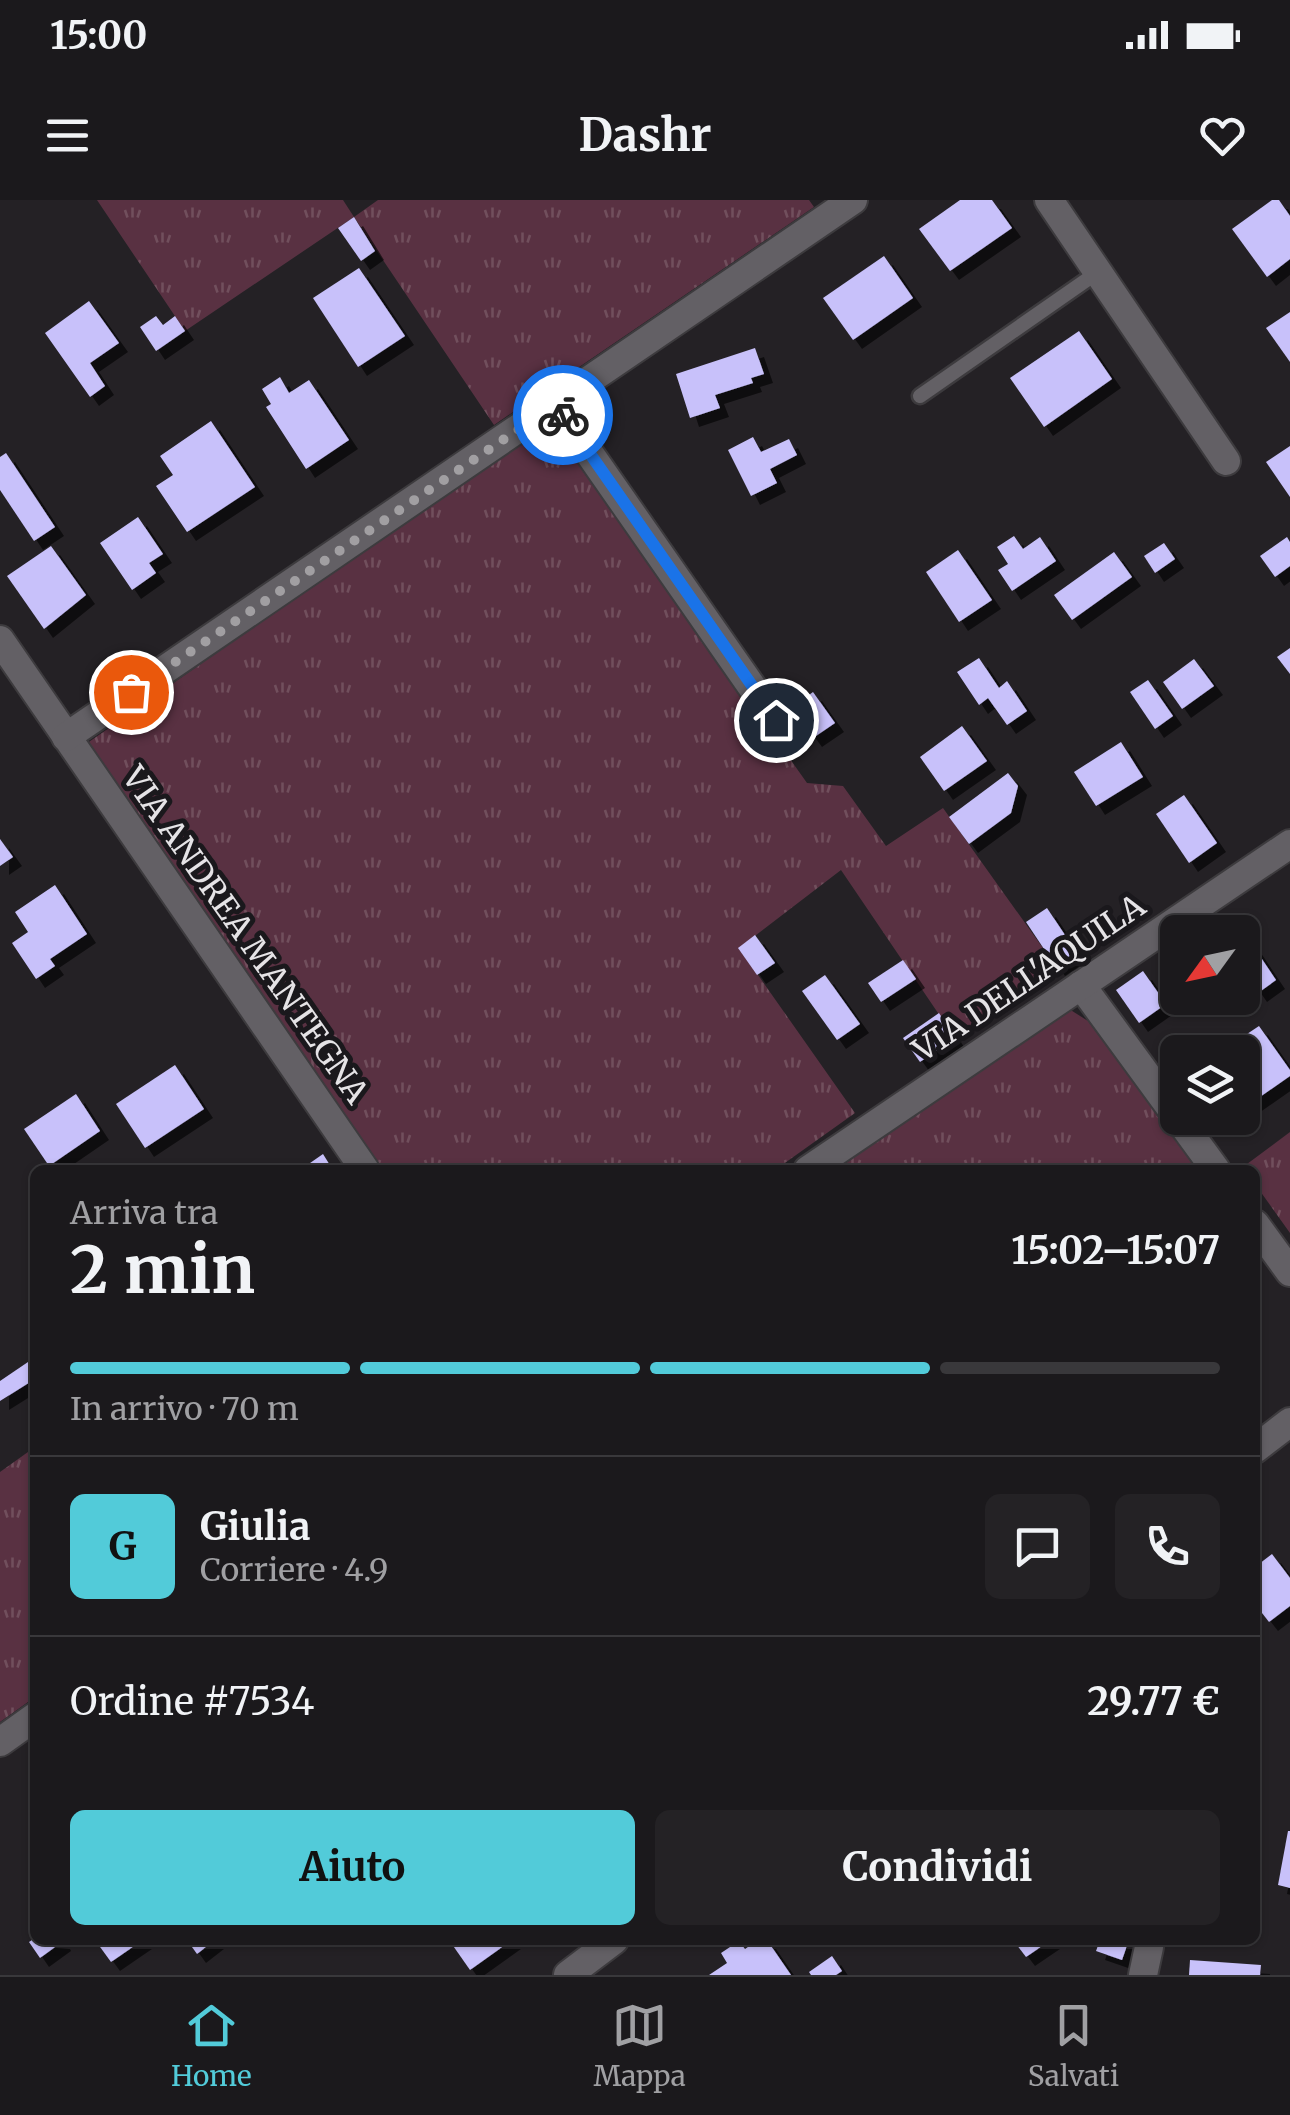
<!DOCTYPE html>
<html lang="it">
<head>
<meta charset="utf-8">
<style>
  :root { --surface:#1b191c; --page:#242225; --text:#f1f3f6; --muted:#a0a0a3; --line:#39383b; --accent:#52cbd9 }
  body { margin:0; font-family:Merriweather,serif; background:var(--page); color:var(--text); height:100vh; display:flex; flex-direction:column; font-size:38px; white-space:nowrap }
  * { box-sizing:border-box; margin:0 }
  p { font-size:32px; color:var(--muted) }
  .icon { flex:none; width:55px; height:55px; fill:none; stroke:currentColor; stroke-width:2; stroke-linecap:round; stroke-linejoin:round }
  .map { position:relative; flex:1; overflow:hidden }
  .details { position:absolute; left:30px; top:965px; width:1230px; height:780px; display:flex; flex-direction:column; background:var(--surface); border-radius:15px; box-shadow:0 2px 8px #0004,0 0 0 2px var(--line) }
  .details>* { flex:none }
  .needle { width:65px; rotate:237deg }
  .controls { position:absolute; left:1160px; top:715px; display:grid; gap:20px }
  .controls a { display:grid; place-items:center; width:100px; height:100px; border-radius:15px; background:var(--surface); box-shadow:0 2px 8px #0004,0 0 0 2px var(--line); font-size:50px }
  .pin { position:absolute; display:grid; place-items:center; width:85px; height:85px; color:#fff; margin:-42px; border:5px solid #fff; border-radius:50%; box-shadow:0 2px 10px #0007 }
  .courier { position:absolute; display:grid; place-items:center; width:100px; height:100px; margin:-50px; border:8px solid #1a73e8; border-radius:50%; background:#fff; color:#222; box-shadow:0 2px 12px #0007 }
  .overview em { font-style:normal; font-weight:700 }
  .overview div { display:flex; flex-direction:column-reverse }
  .overview { display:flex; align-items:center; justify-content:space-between; height:170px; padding:0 40px }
  h1 { font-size:65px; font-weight:700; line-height:75px }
  .bar { display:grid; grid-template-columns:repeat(4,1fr); gap:15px 10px; align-content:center; height:120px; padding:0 40px }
  .bar i { height:12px; border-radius:8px; background:var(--line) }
  .bar .on { background:var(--accent) }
  .bar p { grid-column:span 4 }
  .line { display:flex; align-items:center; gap:25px; padding:0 40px; border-top:2px solid var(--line) }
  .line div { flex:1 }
  .round { display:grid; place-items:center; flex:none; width:105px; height:105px; border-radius:15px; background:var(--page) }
  .action { display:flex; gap:20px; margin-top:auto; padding:20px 40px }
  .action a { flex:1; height:115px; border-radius:15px; background:var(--accent); color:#111; font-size:40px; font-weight:700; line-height:115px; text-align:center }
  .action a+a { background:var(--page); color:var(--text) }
  .status { display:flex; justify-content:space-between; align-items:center; height:70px; padding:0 50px; background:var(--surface); direction:ltr }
  .status svg { height:28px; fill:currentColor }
  header { display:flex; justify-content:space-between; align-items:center; height:130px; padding:0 40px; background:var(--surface); font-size:45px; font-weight:700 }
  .tab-bar { display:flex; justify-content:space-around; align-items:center; height:140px; border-top:2px solid var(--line); background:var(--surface); font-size:28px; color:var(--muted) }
  .tab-bar a { display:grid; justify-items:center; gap:5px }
  .tab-bar .on { color:var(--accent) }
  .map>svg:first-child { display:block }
  .grass { fill:url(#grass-tufts) }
  .building { fill:#c8c1fa; filter:url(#shadow) }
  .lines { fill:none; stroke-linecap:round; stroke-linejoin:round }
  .service-casing { stroke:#3d3b3e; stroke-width:19 }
  .minor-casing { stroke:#3d3b3e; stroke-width:32 }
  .service { stroke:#636065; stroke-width:14 }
  .minor { stroke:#636065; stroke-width:28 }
  .done { stroke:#a19fa2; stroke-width:10; stroke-dasharray:0 18 }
  .route { stroke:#1a73e8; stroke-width:12 }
  .labels { text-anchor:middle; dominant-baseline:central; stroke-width:10; stroke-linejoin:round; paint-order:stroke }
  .street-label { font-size:32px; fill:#e5e3e6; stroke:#1a181c }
</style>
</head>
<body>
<div class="status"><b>15:00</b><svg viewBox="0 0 49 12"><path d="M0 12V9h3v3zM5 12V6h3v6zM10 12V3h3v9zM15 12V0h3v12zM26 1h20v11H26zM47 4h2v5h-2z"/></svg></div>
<header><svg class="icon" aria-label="menu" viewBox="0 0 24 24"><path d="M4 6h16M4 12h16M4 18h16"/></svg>Dashr<svg class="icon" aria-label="heart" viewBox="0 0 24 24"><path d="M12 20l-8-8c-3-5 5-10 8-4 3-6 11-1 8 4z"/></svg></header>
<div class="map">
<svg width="1290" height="1775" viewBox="0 0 1290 1775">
  <defs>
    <pattern id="grass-tufts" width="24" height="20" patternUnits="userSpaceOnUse" patternTransform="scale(2.5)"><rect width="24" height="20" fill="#593142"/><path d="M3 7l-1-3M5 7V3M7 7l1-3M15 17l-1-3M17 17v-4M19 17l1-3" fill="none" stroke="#714f5d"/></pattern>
    <filter id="shadow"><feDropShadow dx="9" dy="9" stdDeviation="0" flood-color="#0009"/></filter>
  </defs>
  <rect width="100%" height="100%" fill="#242125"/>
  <!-- grass -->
  <g class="grass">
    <path d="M97,0h246l11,17 24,-17h431l5,7 -320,218 -140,-208 -169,114z"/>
    <path d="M550,220l257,363 36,3 43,60 57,-38 117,164 -103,69 -116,-171 -102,78 116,165 -80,57h-392l-297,-426z"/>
    <path d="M1069,809l19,12 110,149h-364z"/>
    <path d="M1290,932v101l-35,-49v-14l-12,-3z"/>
    <path d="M35,1247v250l-35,25v-250z"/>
  </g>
  <!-- building -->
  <g class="building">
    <path d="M960,0h32l20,28 -62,43 -31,-42z"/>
    <path d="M1272,0h7l11,16v43l-23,18 -35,-48z"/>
    <path d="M354,17l21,34 -14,10 -23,-33z"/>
    <path d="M884,56l29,42 -60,42 -30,-42z"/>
    <path d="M359,68l46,68 -47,31 -45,-69z"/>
    <path d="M89,101l30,42 -29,20 15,23 -15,11 -45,-64z"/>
    <path d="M1290,112v50l-24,-34z"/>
    <path d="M156,116l7,9 12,-9 10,15 -29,20 -16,-24z"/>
    <path d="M1079,131l33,48 -68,48 -34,-49z"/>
    <path d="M755,148l9,26 -13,4 2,5 -38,12 5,13 -30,10 -14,-44z"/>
    <path d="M280,177l9,16 20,-13 40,60 -43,29 -40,-62 5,-3 -9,-15z"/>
    <path d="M211,221l44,66 -68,45 -31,-46 17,-11 -13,-19z"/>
    <path d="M753,237l8,15 28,-13 8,16 -27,14 7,14 -26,13 -23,-46z"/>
    <path d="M1290,246v51l-24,-35z"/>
    <path d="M6,253l49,74 -21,14 -34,-51v-33z"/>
    <path d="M138,317l25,37 -14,9 7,10 -24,17 -32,-47z"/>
    <path d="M1014,336l9,13 17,-12 16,24 -44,30 -14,-21 10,-6 -11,-17z"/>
    <path d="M1287,337l3,5v24l-15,11 -15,-21z"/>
    <path d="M1164,343l11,16 -20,14 -11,-17z"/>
    <path d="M51,346l35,49 -42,34 -37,-53z"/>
    <path d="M958,350l34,50 -33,22 -33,-50z"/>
    <path d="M1114,352l18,25 -60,43 -18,-25z"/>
    <path d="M1290,448v26l-13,-17z"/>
    <path d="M979,458l20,30 8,-7 20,30 -20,14 -19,-27 -9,7 -22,-33z"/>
    <path d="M1194,459l20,27 -32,23 -19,-27z"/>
    <path d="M1148,480l25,36 -18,13 -25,-37z"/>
    <path d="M813,492l22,31 -22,15 -22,-30z"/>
    <path d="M962,526l25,35 -43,30 -24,-34z"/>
    <path d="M1121,542l22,35 -47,29 -22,-34z"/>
    <path d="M1008,573l10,13 -7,27 -42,31 -20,-27z"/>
    <path d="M1184,595l33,48 -28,20 -33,-49z"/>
    <path d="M0,639l13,18 -13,9z"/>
    <path d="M55,685l32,49 -37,25 5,7 -19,13 -24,-36 16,-11 -13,-20z"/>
    <path d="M1047,708l30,45 -21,14 -30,-45z"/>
    <path d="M1231,713l45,67 -18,13 -16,-23v-38h-25l-5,-7z"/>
    <path d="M755,735l20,28 -18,12 -19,-27z"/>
    <path d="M903,760l13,19 -35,23 -13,-19z"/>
    <path d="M1143,771l23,33 -27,19 -23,-33z"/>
    <path d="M825,775l35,49 -23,16 -35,-49z"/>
    <path d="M939,813l16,25 -35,24 -17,-24z"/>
    <path d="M1259,826l31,44v6l-43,30 -5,-7v-47h-22z"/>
    <path d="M175,865l29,44 -59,39 -29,-44z"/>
    <path d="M76,894l24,37 -51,35 -25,-37z"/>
    <path d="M323,954l10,16h-33z"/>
    <path d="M28,1162l7,17 -35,22v-20z"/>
    <path d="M1272,1354l18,24v28l-21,16 -14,-18v-37z"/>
    <path d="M1288,1631h2v57l-12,-3z"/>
    <path d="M35,1738l26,2 1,2 -22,16 -11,-16z"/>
    <path d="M95,1740h48l-32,22z"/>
    <path d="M187,1740h28l-18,14z"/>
    <path d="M449,1740h63l-42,30z"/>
    <path d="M758,1740h9l24,35h-82l18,-12 -6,-10 18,-12 6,8z"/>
    <path d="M1013,1740h38l-25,17z"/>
    <path d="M1100,1740h29l-7,20 -26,-9z"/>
    <path d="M832,1756l10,15 -6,4h-25l-2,-3z"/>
    <path d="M1190,1760l71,5 -1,10h-71z"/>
  </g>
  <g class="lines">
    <defs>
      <path id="service" d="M920,196l178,-124"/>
      <g id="minor">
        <path d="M1049,0l177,261"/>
        <path d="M555,204l220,316"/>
        <path d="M0,440l365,530"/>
        <path d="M66,537l787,-537"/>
        <path d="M1081,785l135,185"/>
        <path d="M808,970l482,-326"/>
        <path d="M1255,1024l35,48"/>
        <path d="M1255,1249l35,-27"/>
        <path d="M0,1542l35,-25"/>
        <path d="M568,1775l46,-35"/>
        <path d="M1143,1775l6,-28"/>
      </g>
    </defs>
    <!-- service casing -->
    <use href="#service" class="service-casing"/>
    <!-- minor casing -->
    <use href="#minor" class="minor-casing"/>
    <!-- service -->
    <use href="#service" class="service"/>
    <!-- minor -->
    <use href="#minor" class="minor"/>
  </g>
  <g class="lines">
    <!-- done -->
    <path class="done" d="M131,492l425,-288 7,11"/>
    <!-- route -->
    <path class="route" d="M563,215l213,305"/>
  </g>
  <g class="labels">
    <!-- street labels -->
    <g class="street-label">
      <text transform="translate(245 735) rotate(55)">VIA ANDREA MANTEGNA</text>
      <text transform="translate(1029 778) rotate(-34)">VIA DELL'AQUILA</text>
    </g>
  </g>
</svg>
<div class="controls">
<a><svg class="needle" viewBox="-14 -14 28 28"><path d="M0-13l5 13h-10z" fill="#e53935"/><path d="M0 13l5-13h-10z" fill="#a0a0a3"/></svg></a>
<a><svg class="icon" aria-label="layers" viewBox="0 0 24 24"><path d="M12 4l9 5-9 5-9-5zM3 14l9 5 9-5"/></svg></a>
</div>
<div class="pin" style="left:131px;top:492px;background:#ea580c"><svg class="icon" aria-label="bag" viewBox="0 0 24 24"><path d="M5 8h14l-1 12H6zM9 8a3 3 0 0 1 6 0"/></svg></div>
<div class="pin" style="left:776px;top:520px;background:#1f2937"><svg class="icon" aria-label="home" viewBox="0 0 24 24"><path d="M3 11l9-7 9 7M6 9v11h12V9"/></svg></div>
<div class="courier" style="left:563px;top:215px"><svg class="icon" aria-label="bike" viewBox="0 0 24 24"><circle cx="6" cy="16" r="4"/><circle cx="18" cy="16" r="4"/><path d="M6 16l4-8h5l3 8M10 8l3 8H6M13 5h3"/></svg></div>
<section class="details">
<div class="overview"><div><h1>2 min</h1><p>Arriva tra</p></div><em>15:02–15:07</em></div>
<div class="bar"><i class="on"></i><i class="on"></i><i class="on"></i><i></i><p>In arrivo · 70 m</p></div>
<div class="line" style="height:180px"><b class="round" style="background:var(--accent);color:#111">G</b><div><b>Giulia</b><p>Corriere · 4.9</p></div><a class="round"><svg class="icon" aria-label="chat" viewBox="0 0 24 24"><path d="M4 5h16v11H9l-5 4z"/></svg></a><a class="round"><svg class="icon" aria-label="phone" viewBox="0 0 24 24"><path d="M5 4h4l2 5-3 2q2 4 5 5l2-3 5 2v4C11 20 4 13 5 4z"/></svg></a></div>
<div class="line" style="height:130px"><div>Ordine #7534</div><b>29.77 €</b></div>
<div class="action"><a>Aiuto</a><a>Condividi</a></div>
</section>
</div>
<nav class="tab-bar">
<a class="on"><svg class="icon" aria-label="home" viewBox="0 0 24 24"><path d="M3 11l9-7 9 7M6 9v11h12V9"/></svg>Home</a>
<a><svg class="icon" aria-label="map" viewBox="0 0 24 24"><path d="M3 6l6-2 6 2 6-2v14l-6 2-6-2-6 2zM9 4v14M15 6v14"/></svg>Mappa</a>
<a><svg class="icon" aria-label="saved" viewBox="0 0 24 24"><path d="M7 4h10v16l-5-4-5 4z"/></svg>Salvati</a>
</nav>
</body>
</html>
